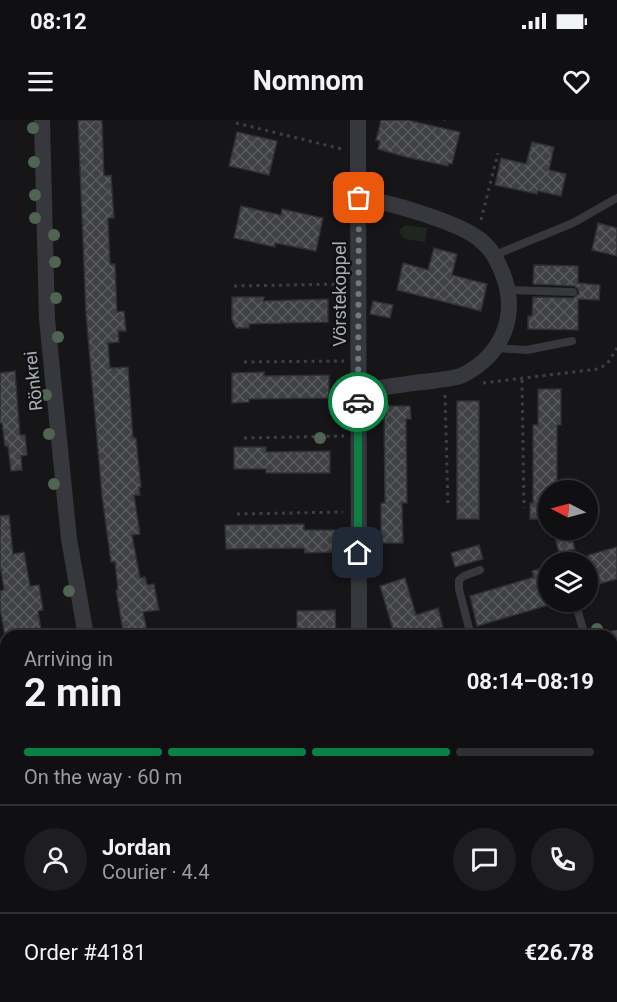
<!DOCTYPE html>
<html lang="en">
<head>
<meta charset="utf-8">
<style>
  :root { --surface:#101012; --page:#1e1e20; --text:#f1f3f6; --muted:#9c9d9f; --line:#303032; --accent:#0b8043 }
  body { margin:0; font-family:Roboto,sans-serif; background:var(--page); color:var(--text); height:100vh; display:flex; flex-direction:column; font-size:22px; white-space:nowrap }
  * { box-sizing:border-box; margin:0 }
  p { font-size:20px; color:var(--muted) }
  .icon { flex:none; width:33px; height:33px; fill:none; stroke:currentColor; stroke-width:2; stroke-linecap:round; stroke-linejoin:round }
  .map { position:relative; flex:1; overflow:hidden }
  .side { position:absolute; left:0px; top:510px; width:618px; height:372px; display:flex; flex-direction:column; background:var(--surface); border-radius:18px 18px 0 0; box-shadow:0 2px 4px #0004,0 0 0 2px var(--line) }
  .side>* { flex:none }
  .needle { width:39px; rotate:276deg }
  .tools { position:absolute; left:538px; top:360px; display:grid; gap:12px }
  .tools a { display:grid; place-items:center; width:60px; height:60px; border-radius:50%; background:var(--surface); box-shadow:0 2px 4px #0004,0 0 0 2px var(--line); font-size:30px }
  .pin { position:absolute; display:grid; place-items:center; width:51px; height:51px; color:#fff; margin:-26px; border-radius:12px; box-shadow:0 3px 9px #0006 }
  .courier { position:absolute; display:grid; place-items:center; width:60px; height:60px; margin:-30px; border:4px solid #0b8043; border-radius:50%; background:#fff; color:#222; box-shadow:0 2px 8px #0007 }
  .headline em { font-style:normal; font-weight:700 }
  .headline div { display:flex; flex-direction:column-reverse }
  .headline { display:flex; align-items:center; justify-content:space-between; height:102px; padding:0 24px }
  h1 { font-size:39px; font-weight:700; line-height:45px }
  .bar { display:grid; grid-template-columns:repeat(4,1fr); gap:9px 6px; align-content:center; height:72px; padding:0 24px }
  .bar i { height:8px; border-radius:4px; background:var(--line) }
  .bar .on { background:var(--accent) }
  .bar p { grid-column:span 4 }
  .line { display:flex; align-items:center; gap:15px; padding:0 24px; border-top:2px solid var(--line) }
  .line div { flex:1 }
  .round { display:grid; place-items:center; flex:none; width:63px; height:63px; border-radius:32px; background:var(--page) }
  .status { display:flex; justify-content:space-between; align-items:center; height:42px; padding:0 30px; background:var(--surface); direction:ltr }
  .status svg { height:16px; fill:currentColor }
  header { display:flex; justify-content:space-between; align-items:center; height:78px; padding:0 24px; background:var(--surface); font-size:27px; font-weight:700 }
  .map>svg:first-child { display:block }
  .park { fill:#1e261f }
  .building { fill:url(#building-cross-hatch); stroke:#303034; stroke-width:1.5 }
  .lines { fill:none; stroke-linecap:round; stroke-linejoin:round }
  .path { stroke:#3d3f44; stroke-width:3; stroke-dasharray:3 4.5; stroke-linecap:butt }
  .lane { stroke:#37383d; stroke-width:8 }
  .street { stroke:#37383d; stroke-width:16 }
  .secondary { stroke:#45474d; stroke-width:22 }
  .tree { fill:#506452 }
  .done { stroke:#757880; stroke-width:6; stroke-dasharray:0 10.8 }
  .route { stroke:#0b8043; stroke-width:8 }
  .labels { text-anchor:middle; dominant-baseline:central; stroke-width:4.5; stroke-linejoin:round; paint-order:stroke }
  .street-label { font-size:18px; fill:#a8adb8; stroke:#111113 }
</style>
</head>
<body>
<div class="status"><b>08:12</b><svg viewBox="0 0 49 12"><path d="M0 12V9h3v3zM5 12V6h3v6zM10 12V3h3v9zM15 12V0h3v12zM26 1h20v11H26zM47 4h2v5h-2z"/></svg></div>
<header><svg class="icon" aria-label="menu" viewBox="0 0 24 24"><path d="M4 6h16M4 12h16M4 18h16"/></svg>Nomnom<svg class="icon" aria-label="heart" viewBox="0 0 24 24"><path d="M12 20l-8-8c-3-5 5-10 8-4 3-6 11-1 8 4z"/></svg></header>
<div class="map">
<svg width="617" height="882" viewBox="0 0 617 882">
  <defs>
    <pattern id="building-cross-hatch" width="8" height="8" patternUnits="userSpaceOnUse" patternTransform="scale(1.5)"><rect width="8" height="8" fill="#404145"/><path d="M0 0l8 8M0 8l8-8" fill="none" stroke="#595a5e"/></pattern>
  </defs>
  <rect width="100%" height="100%" fill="#161618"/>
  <!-- park -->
  <path class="park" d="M406,105l21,3 -2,14 -21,-3 -5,-8z"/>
  <!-- building -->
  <g class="building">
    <path d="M78,0h24l2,56 7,-1 3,43h-6l2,46h5l2,48 7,-1 2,20h-8l1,11 -11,1 2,25 18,-1 5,71h3l5,49h-2l1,8h-6l6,39 -8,1 8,43 5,-1 2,8 7,-1 5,26 -16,2 5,24h-24l-8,-46h2l-3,-28h-4l-9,-66 -16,-182z"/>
    <path d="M381,0h26l53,12 -8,32 -4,-1v3l-42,-9 -28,-8 2,-8 -4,-1z"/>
    <path d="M237,12l40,9 -8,34 -40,-9z"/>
    <path d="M532,22l22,5 -5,23 17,4 -5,22 -23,-5 -1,3 -42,-9 6,-27 25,6z"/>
    <path d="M241,86l40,9 1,-6 41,9 -7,33 -41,-8v4l-41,-9z"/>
    <path d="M598,103l19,5v28l-25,-6z"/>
    <path d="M434,128l23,6 -5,21 35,9 -6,27 -84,-21 6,-27 25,7z"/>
    <path d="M534,145l44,1v17l22,2 -1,15 -21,-1v31l-50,-1v-13h4l1,-19 40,1 6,-5 -1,-4 -4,-3 -41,-2z"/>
    <path d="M232,177h32l-1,4 65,-2v23l-79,2v4h-13l-4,-8z"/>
    <path d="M373,181l20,4 -3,13 -20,-4z"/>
    <path d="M15,251l5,64h5l2,20 -6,1 1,14 -11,1 -3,-25h-3l-3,-23h-2v-50z"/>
    <path d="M264,252v4l65,-1v23l-80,1v3l-17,1v-30z"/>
    <path d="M538,269h23v36h-4v65h-8v29h-19v-16h3v-78h5z"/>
    <rect x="457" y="281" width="22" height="118"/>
    <path d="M389,286h21l1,13h-5l1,84h-5l1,40h-22v-40h4l-1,-92z"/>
    <path d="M234,327h32v5l64,-1v22h-64v-4h-32z"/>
    <path d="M9,395l4,39 11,-2 6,34 9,-1 4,25 -5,1 4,25h-37l-5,-28v-17l4,-1 -4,-26v-48z"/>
    <path d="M304,404v6h32v22l-31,1 -1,-5 -78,1 -1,-24z"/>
    <path d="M570,411l5,18 -16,4 -5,-20z"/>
    <path d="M479,425l4,14 -28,8 -4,-14z"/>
    <path d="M617,427v32l-29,8v-32z"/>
    <path d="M549,446v39l-72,21 -7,-30 64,-19 -2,-6z"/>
    <path d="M405,458l11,37 22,-7 5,19 -18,5 1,4h-31l-15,-50z"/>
    <path d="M335,490l1,26h-39v-25z"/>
  </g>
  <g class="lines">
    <!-- path -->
    <g class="path">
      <path d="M444,0h1"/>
      <path d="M236,3l106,26"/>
      <path d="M481,100l17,-67"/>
      <path d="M234,166l110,-2"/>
      <path d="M244,242l100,-1"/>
      <path d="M522,260l2,128"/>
      <path d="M483,263l115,-14 9,-5 10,-16"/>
      <path d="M445,275l3,112"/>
      <path d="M244,318l100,-2"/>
      <path d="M237,394l106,-2"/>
      <path d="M0,860l6,14"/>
      <path d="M7,876l3,6"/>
      <path d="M123,876v6"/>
      <path d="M136,876l13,6"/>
      <path d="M405,876v6"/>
    </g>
    <!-- lane -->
    <g class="lane">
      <path d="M495,135l78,-32 44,-25"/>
      <path d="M509,170l64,2"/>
      <path d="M496,228l31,2 45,-9"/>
      <path d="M575,482l10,34"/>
      <path d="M471,516l-12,-47v-9l5,-4 16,-6"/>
      <path d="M0,778l6,-3"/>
      <path d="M277,882l2,-6"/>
      <path d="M365,882v-6"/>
    </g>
    <!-- street -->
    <g class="street">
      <path d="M42,0l5,199 22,220 17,97"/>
      <path d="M358,0l1,516"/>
      <path d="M358,270l15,-1c19,-3 39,-6 59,-8 10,-2 22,-2 31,-6 41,-21 56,-62 39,-103 -6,-14 -11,-24 -23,-33 -21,-17 -93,-38 -120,-41"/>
      <path d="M612,613l5,-46"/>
      <path d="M612,702l5,17"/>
      <path d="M0,730l6,-2"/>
      <path d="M612,824l5,-44"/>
      <path d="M469,876l54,6"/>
      <path d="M600,882l4,-6"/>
    </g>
    <!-- secondary -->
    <g class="secondary">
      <path d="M612,522l5,-1"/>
      <path d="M222,882l3,-6"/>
    </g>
  </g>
  <!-- trees -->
  <g class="tree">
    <circle cx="33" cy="8" r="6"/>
    <circle cx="34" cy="42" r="6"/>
    <circle cx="35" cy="75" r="6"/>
    <circle cx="35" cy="98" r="6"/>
    <circle cx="54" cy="115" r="6"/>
    <circle cx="55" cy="142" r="6"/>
    <circle cx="56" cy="178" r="6"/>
    <circle cx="58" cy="217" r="6"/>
    <circle cx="46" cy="275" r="6"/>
    <circle cx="383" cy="287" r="6"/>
    <circle cx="373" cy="294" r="6"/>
    <circle cx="49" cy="314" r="6"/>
    <circle cx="320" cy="318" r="6"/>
    <circle cx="54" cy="364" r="6"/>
    <circle cx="69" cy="471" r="6"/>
    <circle cx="597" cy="509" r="6"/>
  </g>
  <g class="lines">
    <!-- done -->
    <path class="done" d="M358,282l1,-204"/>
    <!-- route -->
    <path class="route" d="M358,433v-151"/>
  </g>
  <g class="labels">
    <!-- street labels -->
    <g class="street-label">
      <text transform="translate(339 174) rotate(-90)">Vörstekoppel</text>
      <text transform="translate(33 261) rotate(-96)">Rönkrei</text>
    </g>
  </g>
</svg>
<div class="tools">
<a><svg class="needle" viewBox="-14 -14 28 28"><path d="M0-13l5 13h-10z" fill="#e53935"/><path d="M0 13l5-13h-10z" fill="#9c9d9f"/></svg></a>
<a><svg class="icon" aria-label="layers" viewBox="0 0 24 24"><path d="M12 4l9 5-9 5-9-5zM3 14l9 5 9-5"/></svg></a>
</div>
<div class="pin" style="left:359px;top:78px;background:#ea580c"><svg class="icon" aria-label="bag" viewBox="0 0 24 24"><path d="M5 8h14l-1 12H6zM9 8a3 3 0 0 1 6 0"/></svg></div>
<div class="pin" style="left:358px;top:433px;background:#1f2937"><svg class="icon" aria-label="home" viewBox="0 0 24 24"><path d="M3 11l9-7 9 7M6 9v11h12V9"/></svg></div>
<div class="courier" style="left:358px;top:282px"><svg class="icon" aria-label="car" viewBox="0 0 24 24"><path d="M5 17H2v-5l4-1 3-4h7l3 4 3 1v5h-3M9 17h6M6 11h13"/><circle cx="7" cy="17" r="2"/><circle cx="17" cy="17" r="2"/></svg></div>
<section class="side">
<div class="headline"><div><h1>2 min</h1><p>Arriving in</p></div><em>08:14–08:19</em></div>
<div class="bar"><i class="on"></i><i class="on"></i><i class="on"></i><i></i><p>On the way · 60 m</p></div>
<div class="line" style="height:108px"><a class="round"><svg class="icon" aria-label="person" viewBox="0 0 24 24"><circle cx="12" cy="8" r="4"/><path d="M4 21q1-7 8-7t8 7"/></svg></a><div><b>Jordan</b><p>Courier · 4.4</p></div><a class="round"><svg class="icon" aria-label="chat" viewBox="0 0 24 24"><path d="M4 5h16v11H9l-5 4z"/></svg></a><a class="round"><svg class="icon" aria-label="phone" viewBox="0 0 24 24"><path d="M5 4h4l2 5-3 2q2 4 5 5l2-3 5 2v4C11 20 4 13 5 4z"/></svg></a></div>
<div class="line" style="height:78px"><div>Order #4181</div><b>€26.78</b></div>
</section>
</div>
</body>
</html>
